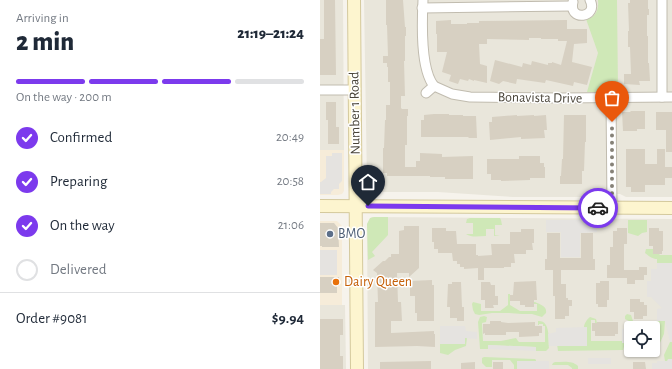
<!DOCTYPE html>
<html lang="en">
<head>
<meta charset="utf-8">
<style>
  :root { --surface:#fff; --page:#f2f2f3; --text:#1f2937; --muted:#747a83; --line:#e0e1e3; --accent:#7c3aed }
  body { margin:0; font-family:"Alegreya Sans",sans-serif; background:var(--page); color:var(--text); height:100vh; display:flex; flex-direction:column; font-size:15px; white-space:nowrap }
  * { box-sizing:border-box; margin:0 }
  p { font-size:13px; color:var(--muted) }
  .icon { flex:none; width:22px; height:22px; fill:none; stroke:currentColor; stroke-width:2; stroke-linecap:round; stroke-linejoin:round }
  .map { position:relative; flex:1; overflow:hidden }
  .side { display:flex; flex-direction:column; background:var(--surface); width:320px }
  .side>* { flex:none }
  .controls { position:absolute; left:304px; top:321px; display:grid; gap:8px }
  .controls a { display:grid; place-items:center; width:36px; height:36px; border-radius:4px; background:var(--surface); box-shadow:0 1px 3px #0004; font-size:20px }
  .pin { position:absolute; display:grid; place-items:center; width:34px; height:34px; color:#fff; margin:-41px -17px; border-radius:50% 50% 50% 0; rotate:-45deg; box-shadow:0 0 4px #0007 }
  .pin .icon { rotate:45deg }
  .courier { position:absolute; display:grid; place-items:center; width:40px; height:40px; margin:-20px; border:3px solid #7c3aed; border-radius:50%; background:#fff; color:#222; box-shadow:0 1px 5px #0007 }
  .summary em { font-style:normal; font-weight:800 }
  .summary div { display:flex; flex-direction:column-reverse }
  .summary { display:flex; align-items:center; justify-content:space-between; height:68px; padding:0 16px }
  h1 { font-size:26px; font-weight:800; line-height:30px }
  .bar { display:grid; grid-template-columns:repeat(4,1fr); gap:6px 4px; align-content:center; height:48px; padding:0 16px }
  .bar i { height:5px; border-radius:3px; background:var(--line) }
  .bar .active { background:var(--accent) }
  .bar p { grid-column:span 4 }
  .line { display:flex; align-items:center; gap:10px; padding:0 16px; border-top:1px solid var(--line) }
  .line div { flex:1 }
  ol { padding:0 16px; list-style:none }
  li { display:flex; align-items:center; gap:12px; height:44px }
  li p { margin-inline-start:auto }
  li .icon { padding:4px; border-radius:50%; background:var(--accent); color:#fff; stroke-width:4 }
  li:last-child { color:var(--muted) }
  li i { width:22px; height:22px; border:2px solid var(--line); border-radius:50% }
  main { display:flex; flex:1; min-height:0 }
  .map>svg:first-child { display:block }
  .residential { fill:#e9e6db; fill-rule:evenodd }
  .commercial { fill:#f6ecd9 }
  .green { fill:#cfe8b7 }
  .parking { fill:#e5e3e0 }
  .building { fill:#d7d0c2 }
  .lines { fill:none; stroke-linecap:round; stroke-linejoin:round }
  .street-casing { stroke:#c1bcaf; stroke-width:11 }
  .secondary-casing { stroke:#d4c99d; stroke-width:14 }
  .street { stroke:#fff; stroke-width:9 }
  .secondary { stroke:#fdf5cf; stroke-width:12 }
  .done { stroke:#868278; stroke-width:4; stroke-dasharray:0 7.2 }
  .route { stroke:#7c3aed; stroke-width:5 }
  .service-dot { fill:#5c6f8a; stroke:#fff; stroke-width:1.5 }
  .food-dot { fill:#e8710a; stroke:#fff; stroke-width:1.5 }
  .labels { text-anchor:middle; dominant-baseline:central; stroke-width:3; stroke-linejoin:round; paint-order:stroke }
  .street-label { font-size:14px; fill:#4a453a; stroke:#fff }
  .service-label { font-size:14px; fill:#4e5e75; stroke:#fff; text-anchor:start }
  .food-label { font-size:14px; fill:#c56008; stroke:#fff; text-anchor:start }
</style>
</head>
<body>
<main>
<section class="side">
<div class="summary"><div><h1>2 min</h1><p>Arriving in</p></div><em>21:19–21:24</em></div>
<div class="bar"><i class="active"></i><i class="active"></i><i class="active"></i><i></i><p>On the way · 200 m</p></div>
<ol>
<li><svg class="icon" aria-label="check" viewBox="0 0 24 24"><path d="M5 12l5 5 9-10"/></svg>Confirmed<p>20:49</p></li>
<li><svg class="icon" aria-label="check" viewBox="0 0 24 24"><path d="M5 12l5 5 9-10"/></svg>Preparing<p>20:58</p></li>
<li><svg class="icon" aria-label="check" viewBox="0 0 24 24"><path d="M5 12l5 5 9-10"/></svg>On the way<p>21:06</p></li>
<li><i></i>Delivered</li>
</ol>
<div class="line" style="height:52px"><div>Order #9081</div><b>$9.94</b></div>
</section>
<div class="map">
<svg width="352" height="369" viewBox="0 0 352 369">
  <rect width="100%" height="100%" fill="#f6f3ec"/>
  <!-- residential -->
  <g class="residential">
    <path d="M0,0h23l1,150h-24z"/>
    <path d="M44,0h308v197h-46l-6,-3h-18l-5,3h-84l-75,-5h-62l-6,-2 -2,-3 -1,-3z"/>
    <path d="M52,217l300,2v150h-304l-1,-145 2,-4zM311,328h22v22h-22z"/>
    <path d="M0,305h25l1,64h-26z"/>
  </g>
  <!-- commercial -->
  <g class="commercial">
    <path d="M0,150h24v41l-2,3 -4,1h-18z"/>
    <path d="M0,221h17l5,5v79h-22z"/>
  </g>
  <!-- green -->
  <g class="green">
    <path d="M278,0h19l1,90h-20v2h-11l11,-39 -12,-34c10,-1 13,-10 12,-19z"/>
    <path d="M54,217h14v18l-16,17 3,4 -7,4 -1,-36 3,-6z"/>
    <path d="M150,218h30l1,2 1,5h-7v10h5l-6,1v-7h-8v7c-7,0 -14,2 -20,-2h7v-11h-7l1,-4z"/>
    <path d="M308,220h19v12l-5,1 -4,3 -10,-3z"/>
    <path d="M326,249h7v5h6l1,1h12v8h-15v-4c-5,0 -8,-3 -12,-6z"/>
    <path d="M188,294h2v11l10,6h17v-7h-3v-2h1c6,3 12,4 11,11l-4,4 -10,-3h-10l-13,-1h-17l-13,2 -4,-1 -2,-4 -1,-6 1,-2 8,2v7h19l8,-6z"/>
    <path d="M307,314l4,1 2,6h32l-1,13 -5,11 -6,4v-4h6l-1,-18h-27v-5l-6,-3v-3z"/>
    <path d="M164,316l3,1 -1,5 -4,1 1,18h18l15,-3 2,3 1,1h26v-16h-2v-2h-4v1h-1v-4c13,-1 10,19 11,27l-3,3h-10v-4l-47,-2 -1,4h-8l-2,-27 2,-5z"/>
    <path d="M270,317l6,2 1,4h-2v-3h-4v21h31v2h3l-2,7 -65,1 -1,-7 29,-17h-2c0,-3 3,-8 6,-10z"/>
    <path d="M145,338h2l-1,8 -11,4 -7,5 -8,-2v-9h25z"/>
    <path d="M350,342h2v17h-4v2h-3l-1,-6z"/>
    <path d="M164,357l51,2 1,1v5l-19,-4v8h-3v-4l-4,-5h-18v7h-6l-4,-4v-5z"/>
    <path d="M235,362c8,0 17,-2 23,4v3h-6v-1l-4,-3h-16l1,-2z"/>
  </g>
  <!-- parking -->
  <g class="parking">
    <path d="M12,153h10v28l-3,3v5h-5l-3,3v2h-11v-12h1l5,-4v-22h6z"/>
    <path d="M226,220h51v12l-17,1v24h-19v-25h-15z"/>
    <rect x="0" y="250" width="17" height="25"/>
    <path d="M337,263h15v79h-2l-5,-21h-8v-12l5,-1 -11,-11h-4v-16h4v-12h6z"/>
    <path d="M120,326h25l1,5 11,1v7l-12,-1v6h-25z"/>
    <path d="M267,327v19h-38l-1,-12 8,-2v-4z"/>
    <path d="M311,327h27l1,18h-6v-17h-22z"/>
    <path d="M302,329h9v16h-6v-2h-3z"/>
    <path d="M168,345l48,2v4l-48,-2z"/>
    <rect x="268" y="358" width="23" height="6"/>
    <path d="M348,359h4v10h-20v-6h5v-2h10z"/>
    <rect x="197" y="361" width="32" height="8"/>
  </g>
  <!-- building -->
  <g class="building">
    <path d="M4,0h11l1,75h-16v-36h4z"/>
    <path d="M66,0h17l2,27h1v9h-1v25h-1l1,35h-4v12l1,1h6v7h-1v29h-2v22h11v-6h4v-8l22,1v3l31,-1v23h-28v-2h-15v-1h-43v-3h-4v-25h1l1,-28h1v-15h4v-23h-2v-15h-1v-4h-4v-7h5l-1,-31h-1z"/>
    <path d="M310,0h18v9h1v6h-2v21h1v27h1l1,18h-11l1,4 -16,-1v-10h7l-1,-27h-2v-16h1l-1,-28h2z"/>
    <path d="M131,20v4h16v-1h12v-2l88,-1v9h20v14l-13,1 -2,18 20,5 -5,18 -13,-3 -1,4 -27,-6 -1,3 -28,-4 -1,5 -13,-3 -4,3 -9,-3 5,-21 27,7 1,-4 8,2 1,-4 16,4v-2h4v-1l9,3 6,-24h-9v-2h-17v-1h-12v2l-42,-1v5h-8l1,20 7,2v17l-13,-3v1l-5,-2 -1,2 -8,-2 -2,5 -9,-3 2,-6 -9,-3 5,-20h-10v-18h-1v-13z"/>
    <path d="M6,102h10v25h3v17h-11v-24h-2z"/>
    <path d="M311,111h14v18h-8v2h-14l-1,-19h8z"/>
    <path d="M336,112h16v40h-6v-22h-10z"/>
    <path d="M114,114h15v1h14v1h13l1,22h-8l-1,-1h-47v-17h3v-5z"/>
    <path d="M197,115v1l17,-1v1l12,-1 1,15h-3l1,8 -24,1v-2l-31,3 -1,-18h3v-5z"/>
    <path d="M244,115h22v27h-1l-1,29h-2v13h-22v-8h1l1,-17h1z"/>
    <path d="M306,149h19v15h12v-15h8v18h7v11h-7v7h-20v7h-14v-5h-5z"/>
    <path d="M199,156h21v7h4v4h1v11h-15v2l-29,1v-1h-10v-6h-4v-15h32z"/>
    <path d="M0,223h14l4,5 1,19h-17v-1h-2z"/>
    <path d="M84,226h15v42l-10,9v-4h-12l1,29h3l1,19h-11v12l43,-2v3h1v13l-18,-1 -42,1v-45h3l-1,-29 -4,-3 10,-9h2l4,-4h2v-3h8v-23l5,-1z"/>
    <path d="M112,228h14v3h10l1,13h19v11h2v1l14,-1 -1,-11h19v-12h11v-3h13v14h-2l1,7h-7v4h-12l1,9h-4v4h-7v1h-20v12h-6v-12l-14,1v-2h-4v-3h-3v-3h-4l-1,-8h-14v-4h-4v-7h-2z"/>
    <path d="M297,228h10v16h-3v26h15v-3h8v8h-3v5h-9v4h-8v-6h-20v-13h3v-18h3v-16h4z"/>
    <path d="M329,228h10v3h4v20h-1v3h-9v-8h-4z"/>
    <path d="M227,233h13v25h21v-25h12v26h2v11h-34v14h5v14h2v2h4v6h-3v10h-4v3h-10v-23h-2v-26h-8v-11h2z"/>
    <path d="M0,277h19v9h-2v7h-17z"/>
    <path d="M112,280v5h2v36h-17v-8h-2v-17h-5v-15z"/>
    <path d="M216,281l1,19h-3v7h-9v-2h-5v-4h-10v-6h3l1,-13z"/>
    <path d="M280,281h9v19h-2v7h-9v-3h-2v-21h4z"/>
    <path d="M132,282h9l1,25h2v14h-7v-3h-7v-11h-3l1,-23h4z"/>
    <path d="M161,282h9l1,3h4v11h3v9h-5l1,3h-9v-8h-4z"/>
    <path d="M310,299h10v3h4v3h3v11h-4v3h-9v-7h-4z"/>
    <path d="M0,319h23v16h-3v21h3v13h-23z"/>
    <path d="M170,321h11v1l7,1 27,-1v4h7v7h-3v3l-20,1v-5h-13v3h-21v-2l-2,1v-10h7z"/>
    <path d="M277,322h21v12h-3v2h-20v-5h-3v-8h5z"/>
    <path d="M111,361v8h-51v-7z"/>
    <path d="M155,362v7h-14v-6z"/>
    <rect x="173" y="362" width="10" height="7"/>
    <path d="M313,362h12l1,7h-13z"/>
  </g>
  <g class="lines">
    <defs>
      <g id="street">
        <path d="M103,0c-1,22 -3,69 11,86l-8,7"/>
        <path d="M342,0v97"/>
        <path d="M253,2c-5,20 26,16 17,-2"/>
        <path d="M102,8l150,-2"/>
        <path d="M114,86l18,8 18,3 92,1 110,-1"/>
        <path d="M0,90h35"/>
        <path d="M291,98l1,110"/>
      </g>
      <g id="secondary">
        <path d="M34,0l3,369"/>
        <path d="M0,206l352,2"/>
      </g>
    </defs>
    <!-- street casing -->
    <use href="#street" class="street-casing"/>
    <!-- secondary casing -->
    <use href="#secondary" class="secondary-casing"/>
    <!-- street -->
    <use href="#street" class="street"/>
    <!-- secondary -->
    <use href="#secondary" class="secondary"/>
  </g>
  <g class="lines">
    <!-- done -->
    <path class="done" d="M278,208h14v-86"/>
    <!-- route -->
    <path class="route" d="M48,206l230,2"/>
  </g>
  <!-- markers -->
  <circle class="service-dot" cx="10" cy="234" r="4"/>
  <circle class="food-dot" cx="16" cy="282" r="4"/>
  <g class="labels">
    <!-- street labels -->
    <g class="street-label">
      <text transform="translate(220 98) rotate(1)">Bonavista Drive</text>
      <text transform="translate(35 113) rotate(-91)">Number 1 Road</text>
    </g>
    <!-- service labels -->
    <g class="service-label">
      <text x="18" y="234">BMO</text>
    </g>
    <!-- food labels -->
    <g class="food-label">
      <text x="24" y="282">Dairy Queen</text>
    </g>
  </g>
</svg>
<div class="controls">
<a><svg class="icon" aria-label="locate" viewBox="0 0 24 24"><circle cx="12" cy="12" r="6"/><path d="M12 2v4M12 18v4M2 12h4M18 12h4"/></svg></a>
</div>
<div class="pin" style="left:292px;top:122px;background:#ea580c"><svg class="icon" aria-label="bag" viewBox="0 0 24 24"><path d="M5 8h14l-1 12H6zM9 8a3 3 0 0 1 6 0"/></svg></div>
<div class="pin" style="left:48px;top:206px;background:#1f2937"><svg class="icon" aria-label="home" viewBox="0 0 24 24"><path d="M3 11l9-7 9 7M6 9v11h12V9"/></svg></div>
<div class="courier" style="left:278px;top:208px"><svg class="icon" aria-label="car" viewBox="0 0 24 24"><path d="M5 17H2v-5l4-1 3-4h7l3 4 3 1v5h-3M9 17h6M6 11h13"/><circle cx="7" cy="17" r="2"/><circle cx="17" cy="17" r="2"/></svg></div>
</div>
</main>
</body>
</html>
